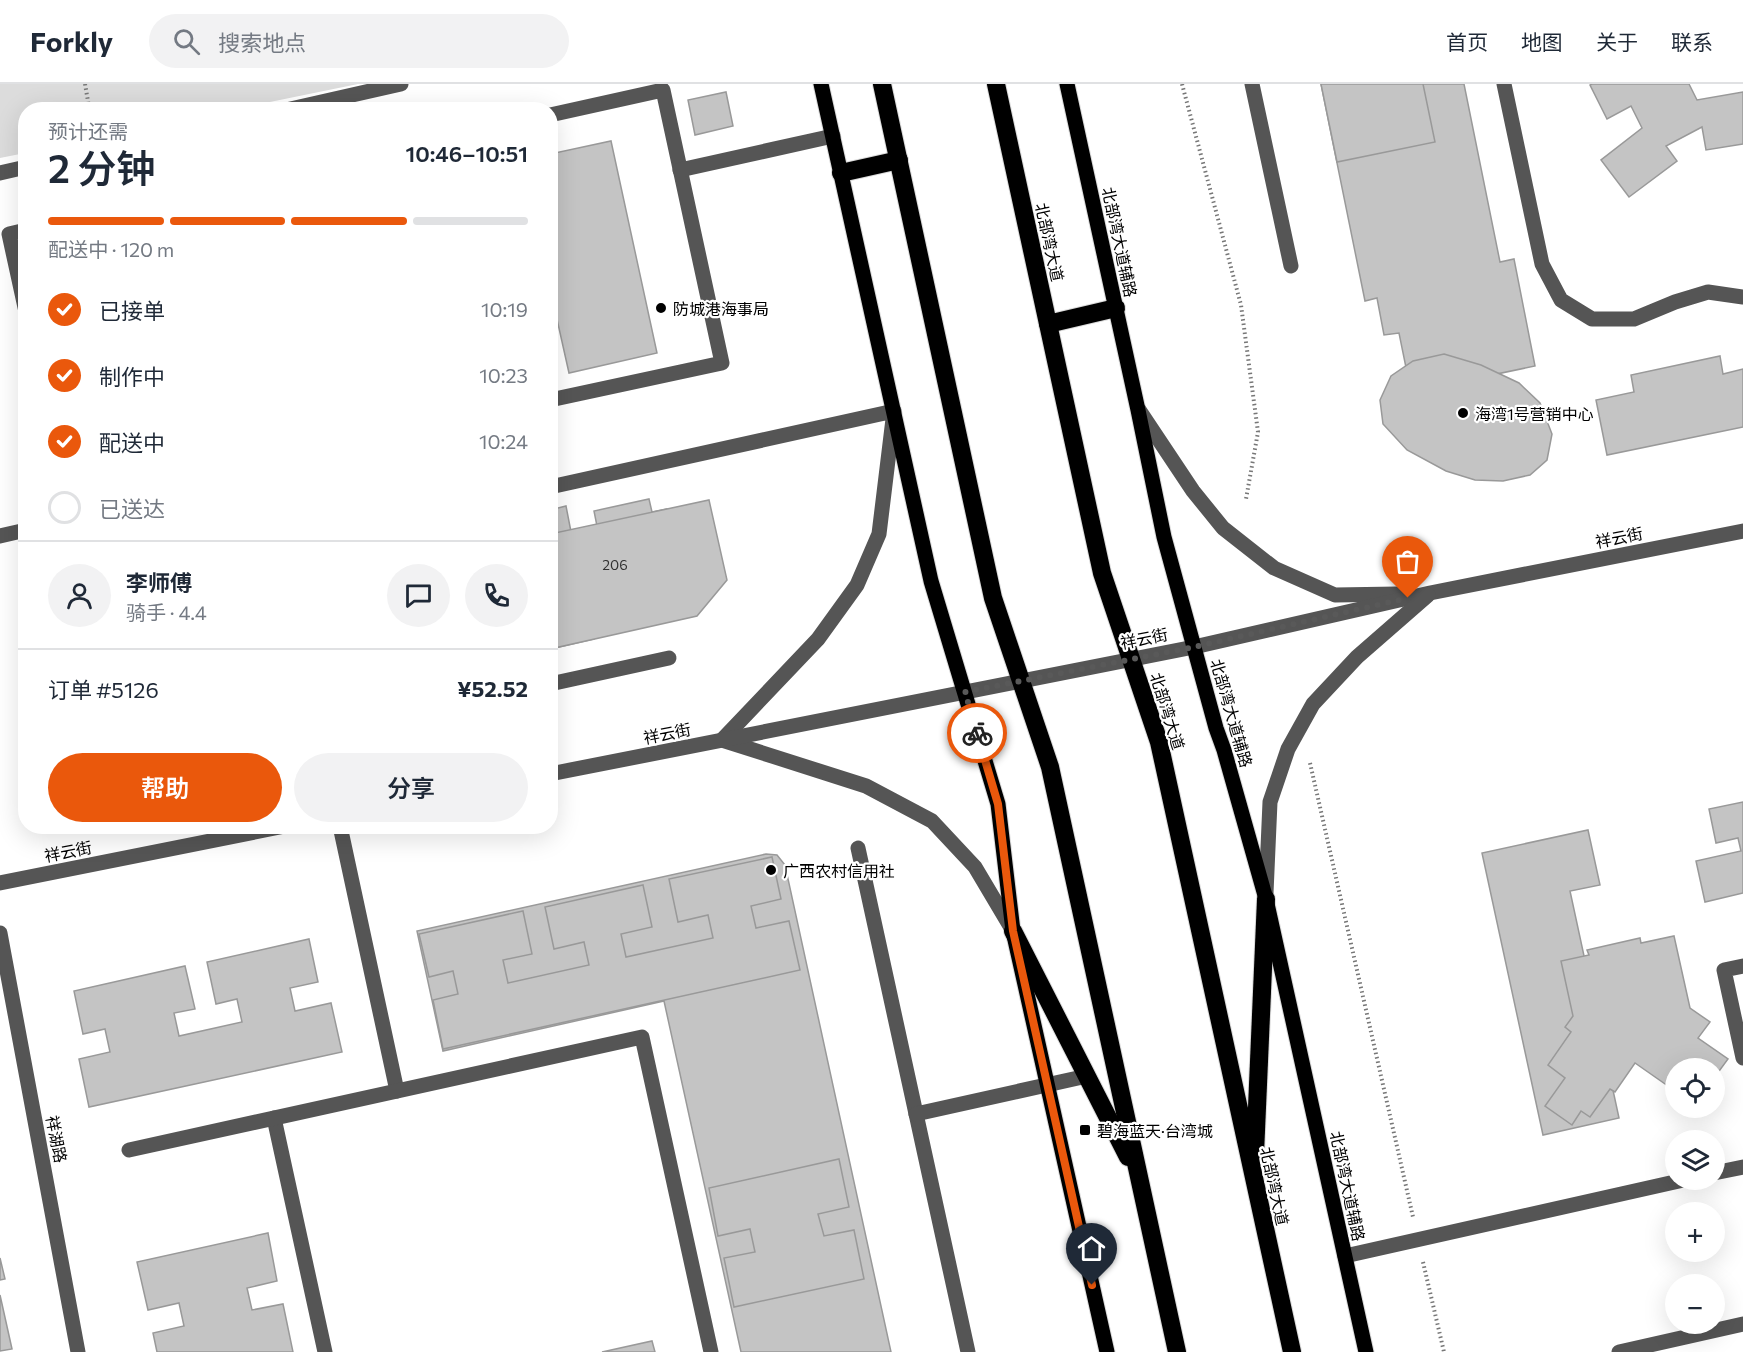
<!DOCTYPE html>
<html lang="zh">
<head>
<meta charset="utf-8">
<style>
  :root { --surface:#fff; --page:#f2f2f3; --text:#1f2937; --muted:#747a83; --line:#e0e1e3; --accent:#ea580c }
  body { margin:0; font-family:Commissioner,"Noto Sans SC",sans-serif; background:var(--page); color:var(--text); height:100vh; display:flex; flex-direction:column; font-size:22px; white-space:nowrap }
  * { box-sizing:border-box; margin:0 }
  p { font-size:20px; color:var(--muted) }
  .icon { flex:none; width:33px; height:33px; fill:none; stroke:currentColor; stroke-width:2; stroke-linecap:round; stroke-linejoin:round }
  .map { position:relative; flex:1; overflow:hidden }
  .drawer { position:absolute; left:18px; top:18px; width:540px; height:732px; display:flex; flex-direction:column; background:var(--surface); border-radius:24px; box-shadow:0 6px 24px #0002 }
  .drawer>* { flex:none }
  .buttons { position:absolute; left:1665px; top:974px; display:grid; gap:12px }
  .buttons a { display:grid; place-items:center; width:60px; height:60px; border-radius:50%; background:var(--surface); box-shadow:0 6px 24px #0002; font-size:30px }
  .pin { position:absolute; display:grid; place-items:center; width:51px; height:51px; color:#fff; margin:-62px -26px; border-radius:50% 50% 50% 0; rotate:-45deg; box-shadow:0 0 6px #0007 }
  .pin .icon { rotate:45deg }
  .courier { position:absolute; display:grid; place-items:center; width:60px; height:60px; margin:-30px; border:4px solid #ea580c; border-radius:50%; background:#fff; color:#222; box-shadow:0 2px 8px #0007 }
  .headline em { font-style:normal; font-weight:600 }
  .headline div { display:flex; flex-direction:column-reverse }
  .headline { display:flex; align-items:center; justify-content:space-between; height:102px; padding:0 30px }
  h1 { font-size:39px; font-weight:600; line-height:45px }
  .bar { display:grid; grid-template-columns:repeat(4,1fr); gap:9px 6px; align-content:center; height:72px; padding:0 30px }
  .bar i { height:8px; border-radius:4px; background:var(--line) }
  .bar .selected { background:var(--accent) }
  .bar p { grid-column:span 4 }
  .line { display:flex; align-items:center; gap:15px; padding:0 30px; border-top:2px solid var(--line) }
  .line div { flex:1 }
  .round { display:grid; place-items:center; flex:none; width:63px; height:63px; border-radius:32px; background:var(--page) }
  ol { padding:0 30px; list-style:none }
  li { display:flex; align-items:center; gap:18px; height:66px }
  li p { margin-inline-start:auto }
  li .icon { padding:6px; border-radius:50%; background:var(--accent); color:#fff; stroke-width:4 }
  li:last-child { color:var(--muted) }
  li i { width:33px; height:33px; border:3px solid var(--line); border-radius:50% }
  .primary-button { display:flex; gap:12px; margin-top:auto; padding:12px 30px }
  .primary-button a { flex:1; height:69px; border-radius:36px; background:var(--accent); color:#fff; font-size:24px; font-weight:600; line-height:69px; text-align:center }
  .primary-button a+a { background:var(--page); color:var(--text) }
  header { display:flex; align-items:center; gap:36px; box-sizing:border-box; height:84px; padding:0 30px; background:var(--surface); border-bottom:2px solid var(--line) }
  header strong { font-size:28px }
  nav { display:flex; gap:33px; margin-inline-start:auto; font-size:21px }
  .search { width:420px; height:54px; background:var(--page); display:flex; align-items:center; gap:15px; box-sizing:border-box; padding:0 21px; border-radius:33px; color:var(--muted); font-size:22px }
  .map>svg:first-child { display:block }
  .green { fill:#dcdcdc }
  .building { fill:#c4c4c4; stroke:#999; stroke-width:1.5 }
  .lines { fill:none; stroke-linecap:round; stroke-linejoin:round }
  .major-casing { stroke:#dbdbdb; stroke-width:17 }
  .highway-casing { stroke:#dbdbdb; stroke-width:20 }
  .path { stroke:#777; stroke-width:4; stroke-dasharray:1.5 3; stroke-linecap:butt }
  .minor { stroke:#555; stroke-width:15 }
  .major { stroke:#000; stroke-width:15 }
  .highway { stroke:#000; stroke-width:18 }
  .done { stroke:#595959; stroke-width:6; stroke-dasharray:0 10.8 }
  .route { stroke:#ea580c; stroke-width:8 }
  .poi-dot { fill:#000; stroke:#fff; stroke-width:2 }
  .labels { text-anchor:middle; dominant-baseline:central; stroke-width:4.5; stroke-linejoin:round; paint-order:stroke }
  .number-label { font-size:14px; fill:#313131 }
  .street-label { font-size:16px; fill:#000; stroke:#fff }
  .poi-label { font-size:16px; fill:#000; stroke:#fff; text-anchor:start }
</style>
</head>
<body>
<header>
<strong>Forkly</strong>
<div class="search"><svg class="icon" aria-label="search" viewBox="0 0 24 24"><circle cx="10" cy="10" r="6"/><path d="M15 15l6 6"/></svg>搜索地点</div>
<nav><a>首页</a><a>地图</a><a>关于</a><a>联系</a></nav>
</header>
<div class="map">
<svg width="1743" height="1268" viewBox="0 0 1743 1268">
  <rect width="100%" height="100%" fill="#fff"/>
  <!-- green -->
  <path class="green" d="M0,0h358l-123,25 -209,1 -1,43 -25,5z"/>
  <!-- building -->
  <g class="building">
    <path d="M1321,0h143l36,178 14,-3 21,107 -124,26 -12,-59 -15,2 -7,-37 -12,3z"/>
    <path d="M1321,0h102l12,58 -98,20z"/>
    <path d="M1592,0h97l8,16 46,-8v52l-37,6 -4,-23 -36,19 11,15 -48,36 -28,-37 41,-32 -11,-22 -24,13 -17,-34z"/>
    <path d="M726,8l7,34 -38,9 -7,-35z"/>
    <path d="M611,57l46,212 -88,20 -19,-85v-134z"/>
    <path d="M1444,270l37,11 38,18 21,20 12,31 -5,26 -17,15 -27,6 -28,-1 -29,-9 -39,-21 -24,-26 -3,-24 11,-24 22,-15z"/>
    <path d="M1720,272l3,18 20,-5v58l-136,28 -11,-55 38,-8 -3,-17z"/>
    <path d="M649,415l3,13 15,-3 19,87 -15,3 3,15 -56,12 -5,-25 -26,6 7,32 -44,10v-139l16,-4 6,31 26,-6 -4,-20z"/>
    <path d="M709,416l18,80 -30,36 -147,33v-115z"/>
    <path d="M1743,718v91l-38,9 -9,-41 45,-10 -3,-13 -22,5 -7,-34z"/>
    <path d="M1588,746l12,55 -30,6 49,227 -76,17 -61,-282z"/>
    <path d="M766,770l11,1 8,10 106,487h-150l-77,-351 -221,50 -26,-120z"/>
    <path d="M772,773l9,42 -30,7 5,22 33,-7 11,49 -357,79 -10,-49 25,-6 -5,-23 -24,6 -10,-43 104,-23 9,43 -29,6 5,23 81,-18 -5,-23 -30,7 -9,-42 98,-22 9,42 -31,7 5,23 87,-19 -5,-23 -30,7 -9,-43z"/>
    <path d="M1674,852l16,72 20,14 -12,16 30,21 -14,19v-10h-38v14l-4,-2 -4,6 -33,-23 -20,29 -5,-3 -20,28 -9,-6 -9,14 -27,-19 20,-28 -17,-13 23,-33 -6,-5 8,-11 -12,-55 28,-6 -2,-5 53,-12 1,5z"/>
    <path d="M309,855l9,43 -28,6 5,23 36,-8 11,49 -253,55 -10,-48 31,-7 -5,-23 -22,5 -9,-43 111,-25 10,43 -21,4 5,23 63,-14 -5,-23 -21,5 -9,-42z"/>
    <path d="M839,1075l10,48 -31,7 6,22 30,-6 10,49 -130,28 -10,-49 31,-6 -5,-23 -32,7 -9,-48z"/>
    <path d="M268,1149l9,48 -30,7 5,22 31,-6 10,48h-136l-4,-19 31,-7 -5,-23 -31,7 -11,-48z"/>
    <path d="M0,1174l5,21 -5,1z"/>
    <path d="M0,1211l12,54 -12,2z"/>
    <path d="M652,1257l3,11h-53z"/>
  </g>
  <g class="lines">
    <defs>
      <g id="major">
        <path d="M821,0l110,497 67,223 15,127 94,421"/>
        <path d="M1067,0l71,326 26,127 52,191 8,22 42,149 100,453"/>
      </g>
      <g id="highway">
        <path d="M882,0l111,514 57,169 127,585"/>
        <path d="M996,0l106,489 57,169 133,610"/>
        <path d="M841,89l58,-13"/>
        <path d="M1048,240l68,-16"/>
        <path d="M1013,847l115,226"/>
        <path d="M1255,1070l11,-255"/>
      </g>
    </defs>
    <!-- major casing -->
    <use href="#major" class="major-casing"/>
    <!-- highway casing -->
    <use href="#highway" class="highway-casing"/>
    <!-- path -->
    <g class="path">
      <path d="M85,0l4,23"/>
      <path d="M1182,0l59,221 17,127 -12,67"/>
      <path d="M1310,679l103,454"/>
      <path d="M1423,1178l21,90"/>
    </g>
    <!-- minor -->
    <g class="minor">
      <path d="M1252,0l39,182"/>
      <path d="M1504,0l38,180 19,36 31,19h42l41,-17 33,-10 35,5"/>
      <path d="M286,26l115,-26"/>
      <path d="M550,31l113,-25 59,273 -172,37"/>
      <path d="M680,86l153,-34"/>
      <path d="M0,89l26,-6"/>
      <path d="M26,146l-17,4 17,78"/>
      <path d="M1139,326l54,81 30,37 51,40 61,27 62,-1"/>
      <path d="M550,403l344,-76 -15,123 -22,51 -39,54 -96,101 144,46 66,35 43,46 38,64"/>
      <path d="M0,452l26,-6"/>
      <path d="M550,600l119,-26"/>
      <path d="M550,690l644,-127 236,-54 313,-62"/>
      <path d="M340,742l57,265"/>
      <path d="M858,764l110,504"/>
      <path d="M0,799l285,-57"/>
      <path d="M1266,809l4,-91 18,-53 25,-45 44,-47 71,-62"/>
      <path d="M0,849l78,419"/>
      <path d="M1743,882l-19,4 19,88"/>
      <path d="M916,1030l171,-38"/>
      <path d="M274,1034l51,234"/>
      <path d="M129,1066l513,-113 69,315"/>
      <path d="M1714,1089l29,-6"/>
      <path d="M1345,1172l343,-77"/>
      <path d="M1619,1268l124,-28"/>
    </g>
    <!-- major -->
    <use href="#major" class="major"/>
    <!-- highway -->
    <use href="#highway" class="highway"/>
  </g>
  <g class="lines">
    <!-- done -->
    <path class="done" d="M977,649l-12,-41 229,-45 214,-49"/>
    <!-- route -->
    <path class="route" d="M977,649l21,71 15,127 79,354"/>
  </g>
  <!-- markers -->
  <g class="poi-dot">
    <circle cx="661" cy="224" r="6"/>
    <circle cx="1463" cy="329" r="6"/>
    <circle cx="771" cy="786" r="6"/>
    <rect x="1079" y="1040" width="12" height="12" rx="3"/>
  </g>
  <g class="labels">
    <!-- number labels -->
    <g class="number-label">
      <text x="615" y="480">206</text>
    </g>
    <!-- street labels -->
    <g class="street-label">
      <text transform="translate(1050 158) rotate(78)">北部湾大道</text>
      <text transform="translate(1120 158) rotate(78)">北部湾大道辅路</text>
      <text transform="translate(1619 453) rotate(-11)">祥云街</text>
      <text transform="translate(1144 554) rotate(-11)">祥云街</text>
      <text transform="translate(1168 627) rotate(73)">北部湾大道</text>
      <text transform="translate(1232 629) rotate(74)">北部湾大道辅路</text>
      <text transform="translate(667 649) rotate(-11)">祥云街</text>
      <text transform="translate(68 767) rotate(-11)">祥云街</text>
      <text transform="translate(57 1055) rotate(79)">祥湖路</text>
      <text transform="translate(1275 1102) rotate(78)">北部湾大道</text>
      <text transform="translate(1348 1102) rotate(78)">北部湾大道辅路</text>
    </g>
    <!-- poi labels -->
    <g class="poi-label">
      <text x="673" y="224">防城港海事局</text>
      <text x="1475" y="329">海湾1号营销中心</text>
      <text x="783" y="786">广西农村信用社</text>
      <text x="1097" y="1046">碧海蓝天·台湾城</text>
    </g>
  </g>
</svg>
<div class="buttons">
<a><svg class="icon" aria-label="locate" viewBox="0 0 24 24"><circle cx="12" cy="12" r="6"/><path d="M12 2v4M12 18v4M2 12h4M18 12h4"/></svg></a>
<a><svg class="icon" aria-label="layers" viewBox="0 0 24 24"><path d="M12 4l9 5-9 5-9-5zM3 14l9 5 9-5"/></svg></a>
<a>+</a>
<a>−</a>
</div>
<div class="pin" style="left:1408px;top:514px;background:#ea580c"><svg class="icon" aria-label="bag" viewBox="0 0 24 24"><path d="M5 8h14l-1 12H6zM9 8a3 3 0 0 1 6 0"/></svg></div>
<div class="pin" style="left:1092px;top:1201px;background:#1f2937"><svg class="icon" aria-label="home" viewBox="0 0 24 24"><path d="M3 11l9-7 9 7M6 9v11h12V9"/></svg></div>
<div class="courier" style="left:977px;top:649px"><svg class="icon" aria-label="bike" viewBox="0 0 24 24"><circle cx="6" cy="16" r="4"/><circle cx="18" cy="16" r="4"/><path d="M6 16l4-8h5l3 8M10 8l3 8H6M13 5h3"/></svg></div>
<section class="drawer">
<div class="headline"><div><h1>2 分钟</h1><p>预计还需</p></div><em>10:46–10:51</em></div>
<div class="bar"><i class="selected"></i><i class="selected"></i><i class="selected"></i><i></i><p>配送中 · 120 m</p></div>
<ol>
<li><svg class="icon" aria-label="check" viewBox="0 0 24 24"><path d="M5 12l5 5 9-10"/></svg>已接单<p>10:19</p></li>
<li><svg class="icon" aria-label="check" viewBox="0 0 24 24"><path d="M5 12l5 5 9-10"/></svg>制作中<p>10:23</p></li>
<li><svg class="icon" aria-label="check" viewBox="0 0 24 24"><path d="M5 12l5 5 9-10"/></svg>配送中<p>10:24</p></li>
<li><i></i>已送达</li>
</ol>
<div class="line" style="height:108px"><a class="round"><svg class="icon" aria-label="person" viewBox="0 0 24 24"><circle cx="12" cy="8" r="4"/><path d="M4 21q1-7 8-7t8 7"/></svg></a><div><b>李师傅</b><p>骑手 · 4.4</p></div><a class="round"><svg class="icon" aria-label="chat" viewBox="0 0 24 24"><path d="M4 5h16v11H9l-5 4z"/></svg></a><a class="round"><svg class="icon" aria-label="phone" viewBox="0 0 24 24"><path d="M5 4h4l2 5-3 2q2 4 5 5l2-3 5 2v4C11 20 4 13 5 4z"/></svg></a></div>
<div class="line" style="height:78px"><div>订单 #5126</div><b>¥52.52</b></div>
<div class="primary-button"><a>帮助</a><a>分享</a></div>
</section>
</div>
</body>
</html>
